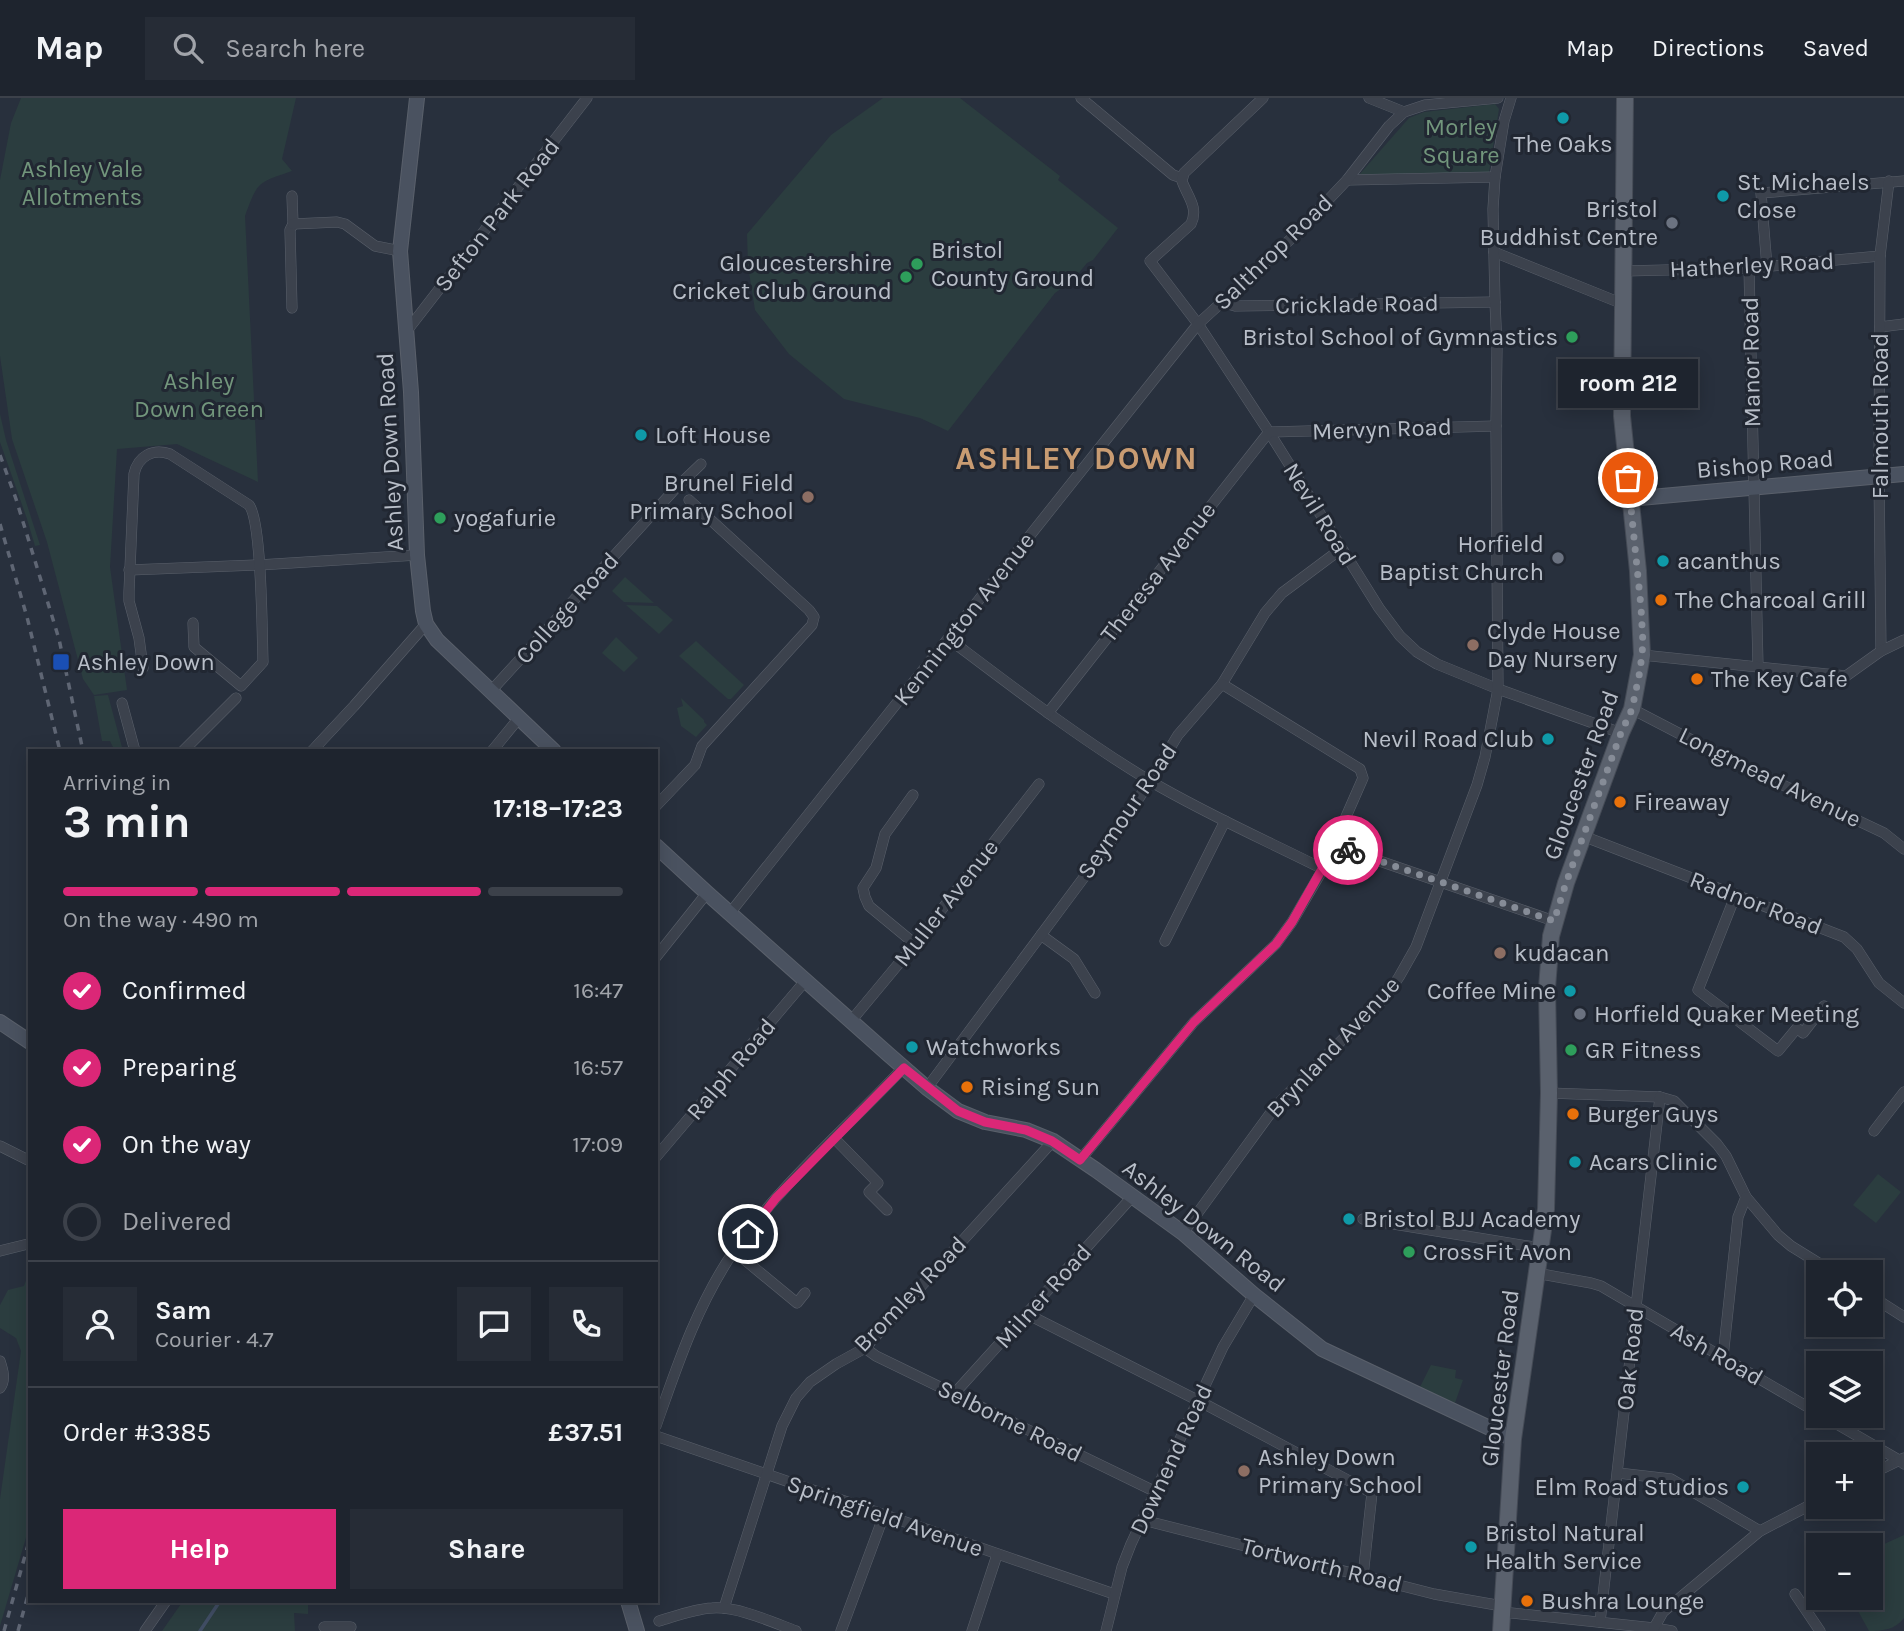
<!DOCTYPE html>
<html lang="en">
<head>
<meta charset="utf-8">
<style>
  :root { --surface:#1e242e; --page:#262c36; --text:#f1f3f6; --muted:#a1a4aa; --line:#3c414a; --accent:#db2777 }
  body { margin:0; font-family:Karla,sans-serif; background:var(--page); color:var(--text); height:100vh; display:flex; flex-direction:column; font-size:26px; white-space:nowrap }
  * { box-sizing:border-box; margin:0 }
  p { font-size:23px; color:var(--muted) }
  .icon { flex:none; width:38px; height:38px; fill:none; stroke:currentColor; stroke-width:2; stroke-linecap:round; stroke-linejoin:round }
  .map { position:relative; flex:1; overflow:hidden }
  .side { position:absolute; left:28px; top:651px; width:630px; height:854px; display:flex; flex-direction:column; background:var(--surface); border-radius:0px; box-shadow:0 4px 18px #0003,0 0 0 2px var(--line) }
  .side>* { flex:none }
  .fabs { position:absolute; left:1806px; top:1162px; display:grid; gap:14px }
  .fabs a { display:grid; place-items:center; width:77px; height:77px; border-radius:0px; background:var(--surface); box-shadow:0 4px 18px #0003,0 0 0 2px var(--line); font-size:35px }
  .pin { position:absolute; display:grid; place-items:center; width:60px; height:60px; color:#fff; margin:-30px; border:4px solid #fff; border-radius:50%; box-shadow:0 2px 7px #0007 }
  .courier { position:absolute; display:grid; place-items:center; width:70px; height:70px; margin:-35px; border:5px solid #db2777; border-radius:50%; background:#fff; color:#222; box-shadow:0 2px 9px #0007 }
  .bubble { position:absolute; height:49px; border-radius:0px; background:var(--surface); box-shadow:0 4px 18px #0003,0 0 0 2px var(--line); font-size:23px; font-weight:700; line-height:49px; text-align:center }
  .summary em { font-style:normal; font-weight:700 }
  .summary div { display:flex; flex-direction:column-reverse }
  .summary { display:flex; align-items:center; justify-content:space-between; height:119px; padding:0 35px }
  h1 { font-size:46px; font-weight:700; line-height:52px }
  .bar { display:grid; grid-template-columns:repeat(4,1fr); gap:10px 7px; align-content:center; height:84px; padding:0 35px }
  .bar i { height:9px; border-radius:5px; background:var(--line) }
  .bar .current { background:var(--accent) }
  .bar p { grid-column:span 4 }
  .line { display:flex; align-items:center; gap:18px; padding:0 35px; border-top:2px solid var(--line) }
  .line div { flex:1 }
  .round { display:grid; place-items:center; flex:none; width:74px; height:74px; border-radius:0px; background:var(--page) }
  ol { padding:0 35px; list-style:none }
  li { display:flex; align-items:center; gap:21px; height:77px }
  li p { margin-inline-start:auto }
  li .icon { padding:7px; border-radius:50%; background:var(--accent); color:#fff; stroke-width:4 }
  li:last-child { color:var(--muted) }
  li i { width:38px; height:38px; border:4px solid var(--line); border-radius:50% }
  .action { display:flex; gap:14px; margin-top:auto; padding:14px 35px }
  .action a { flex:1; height:80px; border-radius:0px; background:var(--accent); color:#fff; font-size:28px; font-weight:700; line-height:80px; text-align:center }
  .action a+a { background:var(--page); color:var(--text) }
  header { display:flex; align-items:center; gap:42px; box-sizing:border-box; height:98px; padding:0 35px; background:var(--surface); border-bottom:2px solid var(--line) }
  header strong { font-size:33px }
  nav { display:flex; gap:38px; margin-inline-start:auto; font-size:24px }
  .search { width:490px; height:63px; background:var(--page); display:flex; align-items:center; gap:18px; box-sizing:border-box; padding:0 24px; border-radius:0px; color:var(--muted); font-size:26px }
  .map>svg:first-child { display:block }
  .green { fill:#2b3d3f }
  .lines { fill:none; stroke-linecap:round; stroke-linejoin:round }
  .stream { stroke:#404d64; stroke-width:3.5 }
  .street-casing { stroke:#5a606b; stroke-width:11 }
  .secondary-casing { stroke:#5a606b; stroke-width:16 }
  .primary-casing { stroke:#454b56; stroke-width:18 }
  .street { stroke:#3c424d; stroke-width:10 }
  .secondary { stroke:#4a5260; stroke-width:14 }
  .primary { stroke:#5a616d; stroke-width:16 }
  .rail { stroke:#5f6674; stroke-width:3.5; stroke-dasharray:7 7; stroke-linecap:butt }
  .done { stroke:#868c97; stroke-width:7; stroke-dasharray:0 12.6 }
  .route { stroke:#db2777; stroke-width:9 }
  .culture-dot { fill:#0f9aa8; stroke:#212732; stroke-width:2.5 }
  .worship-dot { fill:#6b7280; stroke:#212732; stroke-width:2.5 }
  .leisure-dot { fill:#2e9e5b; stroke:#212732; stroke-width:2.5 }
  .education-dot { fill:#8d6e63; stroke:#212732; stroke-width:2.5 }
  .food-dot { fill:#e8710a; stroke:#212732; stroke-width:2.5 }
  .transit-dot { fill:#1a4fb4; stroke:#212732; stroke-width:2.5 }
  .labels { text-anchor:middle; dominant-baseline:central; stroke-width:6; stroke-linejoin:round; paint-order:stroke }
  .park-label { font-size:24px; fill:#72967c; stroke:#212732 }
  .poi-label { font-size:24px; fill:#b8bec8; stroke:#212732; text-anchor:start }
  .street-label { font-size:24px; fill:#b8bec8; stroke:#212732 }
  .district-label { font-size:32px; font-weight:bold; letter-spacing:2px; fill:#c99c72; stroke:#212732 }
</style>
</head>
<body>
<header>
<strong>Map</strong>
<div class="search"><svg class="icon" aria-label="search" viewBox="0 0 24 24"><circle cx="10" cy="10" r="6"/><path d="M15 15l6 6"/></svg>Search here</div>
<nav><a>Map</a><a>Directions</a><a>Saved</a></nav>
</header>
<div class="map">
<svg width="1904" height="1533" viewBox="0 0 1904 1533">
  <rect width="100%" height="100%" fill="#28303d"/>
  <!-- green -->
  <g class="green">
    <path d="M21,0h275l-14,61 10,12c-35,12 -34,10 -47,45l13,266 -81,-38 -60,5 -7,118 17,123 -33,5 -11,-16 -36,-137 -35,-103 -12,-83v-176l11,-57z"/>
    <path d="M883,0h77l100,78 -2,4 60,48 -25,32 -6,3 -14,17 -18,13 -107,138 -28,-13 -76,-19 -55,-45 -34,-44 -7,-44 -1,-32 84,-99z"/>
    <path d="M1495,6l4,5 -10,63 -130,3 50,-57 15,-6z"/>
    <path d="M0,316l6,26 34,105 -5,1 -8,-27 -27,-77z"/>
    <path d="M625,479l29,26 -30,-1 -12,-11z"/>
    <path d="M626,507l31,1 16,14 -14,14z"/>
    <path d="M616,539l22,21 -14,14 -22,-19z"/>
    <path d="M696,543l48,44 -13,14h-3l-49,-43z"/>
    <path d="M108,597l15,56h-8l-5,-10h-8l-8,-45z"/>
    <path d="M681,600l23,22v2l3,3 -11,12 -15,-11 -4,-18 6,-2z"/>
    <path d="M1878,1076l23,18 -25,31 -23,-18z"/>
    <path d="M30,1171v255l-30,102v-127l21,-148 -5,-13 -16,-10v-23l8,-15 16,-4z"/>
    <path d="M1431,1267l25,5 -1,8 8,2 -8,23 -35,-16z"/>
    <path d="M1904,1437v83c-9,12 -22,13 -35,13l-18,-33h20v-48z"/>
    <path d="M183,1503h125v13l-14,-1 1,18h-133z"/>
  </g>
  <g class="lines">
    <!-- stream -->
    <path class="stream" d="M200,1533l20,-30"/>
    <defs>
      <g id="street">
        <path d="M1081,0l92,77 9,3"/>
        <path d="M1263,0l-79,75 -2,8c5,15 17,26 9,43l-41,37 48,63 71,108 110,176 21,28 17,16 20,12 61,25 123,44"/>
        <path d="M1369,0l35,14"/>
        <path d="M1347,82l148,-3"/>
        <path d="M292,98l1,28 -3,6 2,78"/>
        <path d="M293,126l44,-2 8,2 30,22 25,5"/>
        <path d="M1494,154l129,52"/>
        <path d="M1767,169l-6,-74 143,-12"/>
        <path d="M1749,170l9,398"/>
        <path d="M1624,173l125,-3 131,-12"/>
        <path d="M1221,204l14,4 260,-4"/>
        <path d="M1880,229l24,-3"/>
        <path d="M406,234l181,-234"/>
        <path d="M129,472l130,-5 158,-10"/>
        <path d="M949,541c65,49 131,100 201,142 56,33 115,59 173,88"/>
        <path d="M1881,553l-2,-176 1,-219 9,-75"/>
        <path d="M1642,557l204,21 35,-25 23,-11"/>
        <path d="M143,570l-4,-30 -10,-37v-9l5,-118c4,-18 19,-26 36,-20l79,51c13,16 13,130 14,157l-22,24 -47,-39 -1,-24"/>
        <path d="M491,593l184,-202 26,-25"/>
        <path d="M122,605l13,48"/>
        <path d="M1632,611l98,51 154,73 20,16"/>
        <path d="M1048,615l221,-281 227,-6"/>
        <path d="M183,653l53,-53"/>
        <path d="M312,653l42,-45 72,-82"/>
        <path d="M492,653l27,-33"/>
        <path d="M913,697l-28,39 -9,34 -13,20 2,9 4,9 46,38"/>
        <path d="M656,708l39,-41 7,-19 110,-121 2,-8 -5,-7 -120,-110"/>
        <path d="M1583,738l261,101 13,12 22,34 25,20"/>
        <path d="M1333,747l221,76"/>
        <path d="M1736,796l-38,96 80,61 19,-23 6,5 21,-27"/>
        <path d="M730,815l468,-589 96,-88 53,-56 42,-54 15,-14 21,-7 73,-7"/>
        <path d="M1041,837l33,24 21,34"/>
        <path d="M1165,843l60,-120"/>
        <path d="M656,859l51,-64"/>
        <path d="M851,923l64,-77 124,-160"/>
        <path d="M927,990l184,-247 39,-60 28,-46 44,-51 43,-71 17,-20 59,-44"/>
        <path d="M1549,995l111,4 14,4 43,43 9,12 20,41 32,38 13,11 42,26"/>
        <path d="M1874,1033l30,-39"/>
        <path d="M834,1040l44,45 -9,9 18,18"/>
        <path d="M0,1048l30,15"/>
        <path d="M656,1059l150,-177"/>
        <path d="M1080,1062l114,-138 82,-78 16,-22 31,-53 40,-91 -3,-9 -138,-85"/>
        <path d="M1363,1121l177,29"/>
        <path d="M1183,1135l92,-126 111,-111 13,-19 17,-30 61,-162 8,-28 13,-68 -2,-263 1,-78 -2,-46 -2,-93 2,-32 9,-56 7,-23"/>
        <path d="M0,1153l28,-7"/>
        <path d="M734,1153l63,52 8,-10"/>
        <path d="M1536,1175l55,10 10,3 217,127"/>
        <path d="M1871,1198l33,21"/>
        <path d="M1027,1216l172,87 173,92 -9,83"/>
        <path d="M865,1250l11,8 280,136"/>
        <path d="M1723,1259l15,-140 8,-20"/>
        <path d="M0,1263c3,9 6,19 0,27"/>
        <path d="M954,1296l178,-197"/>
        <path d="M1823,1318l76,44 5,4"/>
        <path d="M656,1328c21,-60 41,-121 78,-175 47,-68 113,-123 170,-184"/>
        <path d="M656,1338l458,158"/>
        <path d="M1618,1375l53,6 89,52"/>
        <path d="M1871,1376l33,-16"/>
        <path d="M1143,1422l291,74 68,12"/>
        <path d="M1795,1496l25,37"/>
        <path d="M724,1510l58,-182 14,-28 14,-16 26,-18 29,-16 188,-207"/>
        <path d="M1502,1514l152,16 18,3"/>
        <path d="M659,1523c17,-5 35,-12 53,-13 25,-2 60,14 84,23"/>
        <path d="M1600,1524l60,-525"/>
        <path d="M324,1529h27"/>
        <path d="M1654,1530l9,-16 97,-81 58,-30"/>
        <path d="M145,1533l21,-30"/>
        <path d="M841,1533l43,-116"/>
        <path d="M972,1533l25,-76"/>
        <path d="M1106,1533l16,-64 9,-23 92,-197 31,-52"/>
      </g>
      <g id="secondary">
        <path d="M417,0l-17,153 11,141 6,163 6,56 3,13 11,16 117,111"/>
        <path d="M1629,401l275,-25"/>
        <path d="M656,748l51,47 181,161 39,34 31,23 27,11 41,8 27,11 43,29 87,63 71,62 68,54 191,90"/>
        <path d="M0,924l30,20"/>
        <path d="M628,1503l9,30"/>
      </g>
      <path id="primary" d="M1501,1533l12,-192 33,-230 3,-116 -2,-105 4,-52 15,-53 55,-150 11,-24 10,-54 -4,-84 -16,-155 3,-318"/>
    </defs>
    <!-- street casing -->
    <use href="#street" class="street-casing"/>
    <!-- secondary casing -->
    <use href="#secondary" class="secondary-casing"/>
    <!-- primary casing -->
    <use href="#primary" class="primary-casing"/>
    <!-- street -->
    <use href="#street" class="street"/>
    <!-- secondary -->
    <use href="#secondary" class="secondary"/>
    <!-- primary -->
    <use href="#primary" class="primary"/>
    <!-- rail -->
    <g class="rail">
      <path d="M0,357l16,44 43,140 24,112"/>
      <path d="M0,426l27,93 33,134"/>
      <path d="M4,1533l26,-93"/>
      <path d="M18,1533l12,-43"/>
    </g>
  </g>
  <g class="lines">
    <!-- done -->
    <path class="done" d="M1348,752l206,71 12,-38 55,-150 11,-24 8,-38 3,-27 -2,-37 -13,-129"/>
    <!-- route -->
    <path class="route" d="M748,1136l28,-36 128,-130 54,43 27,11 41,8 26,11 28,19 114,-138 82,-78 16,-22 30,-53 11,-24 15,5"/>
  </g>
  <!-- markers -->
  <g class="culture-dot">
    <circle cx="1563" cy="20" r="7"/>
    <circle cx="1723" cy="98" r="7"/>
    <circle cx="641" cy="337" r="7"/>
    <circle cx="1663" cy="463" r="7"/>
    <circle cx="1548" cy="641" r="7"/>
    <circle cx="1570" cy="893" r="7"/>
    <circle cx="912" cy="949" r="7"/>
    <circle cx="1575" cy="1064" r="7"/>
    <circle cx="1349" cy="1121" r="7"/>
    <circle cx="1743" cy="1389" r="7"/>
    <circle cx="1471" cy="1449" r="7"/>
  </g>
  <g class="worship-dot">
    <circle cx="1672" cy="125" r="7"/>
    <circle cx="1558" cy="460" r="7"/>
    <circle cx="1580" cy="916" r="7"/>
  </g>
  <g class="leisure-dot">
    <circle cx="917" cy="166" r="7"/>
    <circle cx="906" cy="179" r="7"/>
    <circle cx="1572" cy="239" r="7"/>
    <circle cx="440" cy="420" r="7"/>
    <circle cx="1571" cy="952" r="7"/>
    <circle cx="1409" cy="1154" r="7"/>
  </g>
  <g class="education-dot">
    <circle cx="808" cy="399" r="7"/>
    <circle cx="1473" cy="547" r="7"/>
    <circle cx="1500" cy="855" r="7"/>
    <circle cx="1244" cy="1373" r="7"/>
  </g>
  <g class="food-dot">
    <circle cx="1661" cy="502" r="7"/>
    <circle cx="1697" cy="581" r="7"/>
    <circle cx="1620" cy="704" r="7"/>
    <circle cx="967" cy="989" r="7"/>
    <circle cx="1573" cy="1016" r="7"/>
    <circle cx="1527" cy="1503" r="7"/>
  </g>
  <rect class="transit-dot" x="52" y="555" width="18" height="18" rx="3.5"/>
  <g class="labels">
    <!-- park labels -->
    <g class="park-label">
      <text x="1461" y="29">Morley<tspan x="1461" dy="28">Square</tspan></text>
      <text x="82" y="71">Ashley Vale<tspan x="82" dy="28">Allotments</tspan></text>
      <text x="199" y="283">Ashley<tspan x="199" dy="28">Down Green</tspan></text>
    </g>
    <!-- poi labels -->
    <g class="poi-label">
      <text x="1563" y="46" text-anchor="middle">The Oaks</text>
      <text x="1737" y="84">St. Michaels<tspan x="1737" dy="28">Close</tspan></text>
      <text x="1658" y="111" text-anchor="end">Bristol<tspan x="1658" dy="28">Buddhist Centre</tspan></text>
      <text x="931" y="152">Bristol<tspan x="931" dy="28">County Ground</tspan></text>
      <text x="892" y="165" text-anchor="end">Gloucestershire<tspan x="892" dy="28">Cricket Club Ground</tspan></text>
      <text x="1558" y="239" text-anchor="end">Bristol School of Gymnastics</text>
      <text x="655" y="337">Loft House</text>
      <text x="794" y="385" text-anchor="end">Brunel Field<tspan x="794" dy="28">Primary School</tspan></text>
      <text x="454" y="420">yogafurie</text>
      <text x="1544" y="446" text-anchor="end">Horfield<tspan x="1544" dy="28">Baptist Church</tspan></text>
      <text x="1677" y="463">acanthus</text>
      <text x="1675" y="502">The Charcoal Grill</text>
      <text x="1487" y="533">Clyde House<tspan x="1487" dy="28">Day Nursery</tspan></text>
      <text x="77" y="564">Ashley Down</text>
      <text x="1711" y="581">The Key Cafe</text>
      <text x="1534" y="641" text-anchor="end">Nevil Road Club</text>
      <text x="1634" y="704">Fireaway</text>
      <text x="1514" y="855">kudacan</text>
      <text x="1556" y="893" text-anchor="end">Coffee Mine</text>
      <text x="1594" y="916">Horfield Quaker Meeting</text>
      <text x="926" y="949">Watchworks</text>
      <text x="1585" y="952">GR Fitness</text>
      <text x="981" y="989">Rising Sun</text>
      <text x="1587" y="1016">Burger Guys</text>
      <text x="1589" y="1064">Acars Clinic</text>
      <text x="1363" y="1121">Bristol BJJ Academy</text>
      <text x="1423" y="1154">CrossFit Avon</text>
      <text x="1258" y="1359">Ashley Down<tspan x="1258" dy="28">Primary School</tspan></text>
      <text x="1729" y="1389" text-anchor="end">Elm Road Studios</text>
      <text x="1485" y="1435">Bristol Natural<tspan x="1485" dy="28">Health Service</tspan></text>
      <text x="1541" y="1503">Bushra Lounge</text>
    </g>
    <!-- street labels -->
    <g class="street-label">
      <text transform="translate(497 117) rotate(-52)">Sefton Park Road</text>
      <text transform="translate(1273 154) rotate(-44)">Salthrop Road</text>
      <text transform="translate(1752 167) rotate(-3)">Hatherley Road</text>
      <text transform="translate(1357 206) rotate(-1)">Cricklade Road</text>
      <text transform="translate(1751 264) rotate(-91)">Manor Road</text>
      <text transform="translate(1880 318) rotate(-90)">Falmouth Road</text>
      <text transform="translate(1382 331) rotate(-2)">Mervyn Road</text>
      <text transform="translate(390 354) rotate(-93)">Ashley Down Road</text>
      <text transform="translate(1765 366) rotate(-5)">Bishop Road</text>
      <text transform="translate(1320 416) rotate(58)">Nevil Road</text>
      <text transform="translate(1158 474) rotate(-52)">Theresa Avenue</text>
      <text transform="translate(567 510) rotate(-48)">College Road</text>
      <text transform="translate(964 521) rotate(-52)">Kennington Avenue</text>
      <text transform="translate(1581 677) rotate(-70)">Gloucester Road</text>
      <text transform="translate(1770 679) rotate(26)">Longmead Avenue</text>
      <text transform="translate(1127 713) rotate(-56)">Seymour Road</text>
      <text transform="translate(946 805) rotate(-52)">Muller Avenue</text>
      <text transform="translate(1756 805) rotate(21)">Radnor Road</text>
      <text transform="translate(1333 949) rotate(-47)">Brynland Avenue</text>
      <text transform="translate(731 971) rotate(-50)">Ralph Road</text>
      <text transform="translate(1204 1128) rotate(38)">Ashley Down Road</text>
      <text transform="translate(910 1196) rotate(-46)">Bromley Road</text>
      <text transform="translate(1043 1198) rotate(-48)">Milner Road</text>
      <text transform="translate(1717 1256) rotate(30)">Ash Road</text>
      <text transform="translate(1630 1261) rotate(-84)">Oak Road</text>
      <text transform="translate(1500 1280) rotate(-83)">Gloucester Road</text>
      <text transform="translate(1010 1323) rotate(26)">Selborne Road</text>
      <text transform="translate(1171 1361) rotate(-65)">Downend Road</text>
      <text transform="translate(885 1418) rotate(19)">Springfield Avenue</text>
      <text transform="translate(1322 1467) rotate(14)">Tortworth Road</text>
    </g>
    <!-- district labels -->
    <g class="district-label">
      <text x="1077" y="360">ASHLEY DOWN</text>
    </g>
  </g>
</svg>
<div class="fabs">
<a><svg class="icon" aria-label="locate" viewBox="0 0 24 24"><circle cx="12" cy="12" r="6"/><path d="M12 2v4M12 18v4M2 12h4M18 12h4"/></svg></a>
<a><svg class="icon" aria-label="layers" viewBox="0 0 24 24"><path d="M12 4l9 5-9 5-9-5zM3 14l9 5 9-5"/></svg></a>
<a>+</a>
<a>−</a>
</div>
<div class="pin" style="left:1628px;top:380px;background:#ea580c"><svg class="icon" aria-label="bag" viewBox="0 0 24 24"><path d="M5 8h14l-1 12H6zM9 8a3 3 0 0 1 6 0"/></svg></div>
<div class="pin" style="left:748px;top:1136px;background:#1f2937"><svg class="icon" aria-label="home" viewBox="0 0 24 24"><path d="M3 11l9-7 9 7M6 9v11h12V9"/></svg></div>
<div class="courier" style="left:1348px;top:752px"><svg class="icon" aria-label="bike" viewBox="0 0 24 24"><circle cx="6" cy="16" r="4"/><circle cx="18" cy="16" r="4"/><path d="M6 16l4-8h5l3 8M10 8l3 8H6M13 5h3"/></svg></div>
<div class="bubble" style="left:1558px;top:261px;width:140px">room 212</div>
<section class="side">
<div class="summary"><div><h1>3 min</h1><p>Arriving in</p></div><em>17:18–17:23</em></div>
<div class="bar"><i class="current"></i><i class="current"></i><i class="current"></i><i></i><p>On the way · 490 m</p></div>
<ol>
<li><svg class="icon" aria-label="check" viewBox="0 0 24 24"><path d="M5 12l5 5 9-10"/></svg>Confirmed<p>16:47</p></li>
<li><svg class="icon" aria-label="check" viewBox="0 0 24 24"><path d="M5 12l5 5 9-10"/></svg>Preparing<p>16:57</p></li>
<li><svg class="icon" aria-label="check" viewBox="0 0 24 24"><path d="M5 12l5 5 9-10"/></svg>On the way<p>17:09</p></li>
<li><i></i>Delivered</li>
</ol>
<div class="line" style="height:126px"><a class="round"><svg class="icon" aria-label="person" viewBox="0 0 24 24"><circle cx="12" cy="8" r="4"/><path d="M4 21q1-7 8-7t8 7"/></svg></a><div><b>Sam</b><p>Courier · 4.7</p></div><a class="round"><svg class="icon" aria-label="chat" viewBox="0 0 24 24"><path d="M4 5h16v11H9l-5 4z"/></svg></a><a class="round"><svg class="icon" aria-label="phone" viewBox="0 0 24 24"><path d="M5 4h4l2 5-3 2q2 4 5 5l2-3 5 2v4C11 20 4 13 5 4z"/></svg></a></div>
<div class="line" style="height:91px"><div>Order #3385</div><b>£37.51</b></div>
<div class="action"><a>Help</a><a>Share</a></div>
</section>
</div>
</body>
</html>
